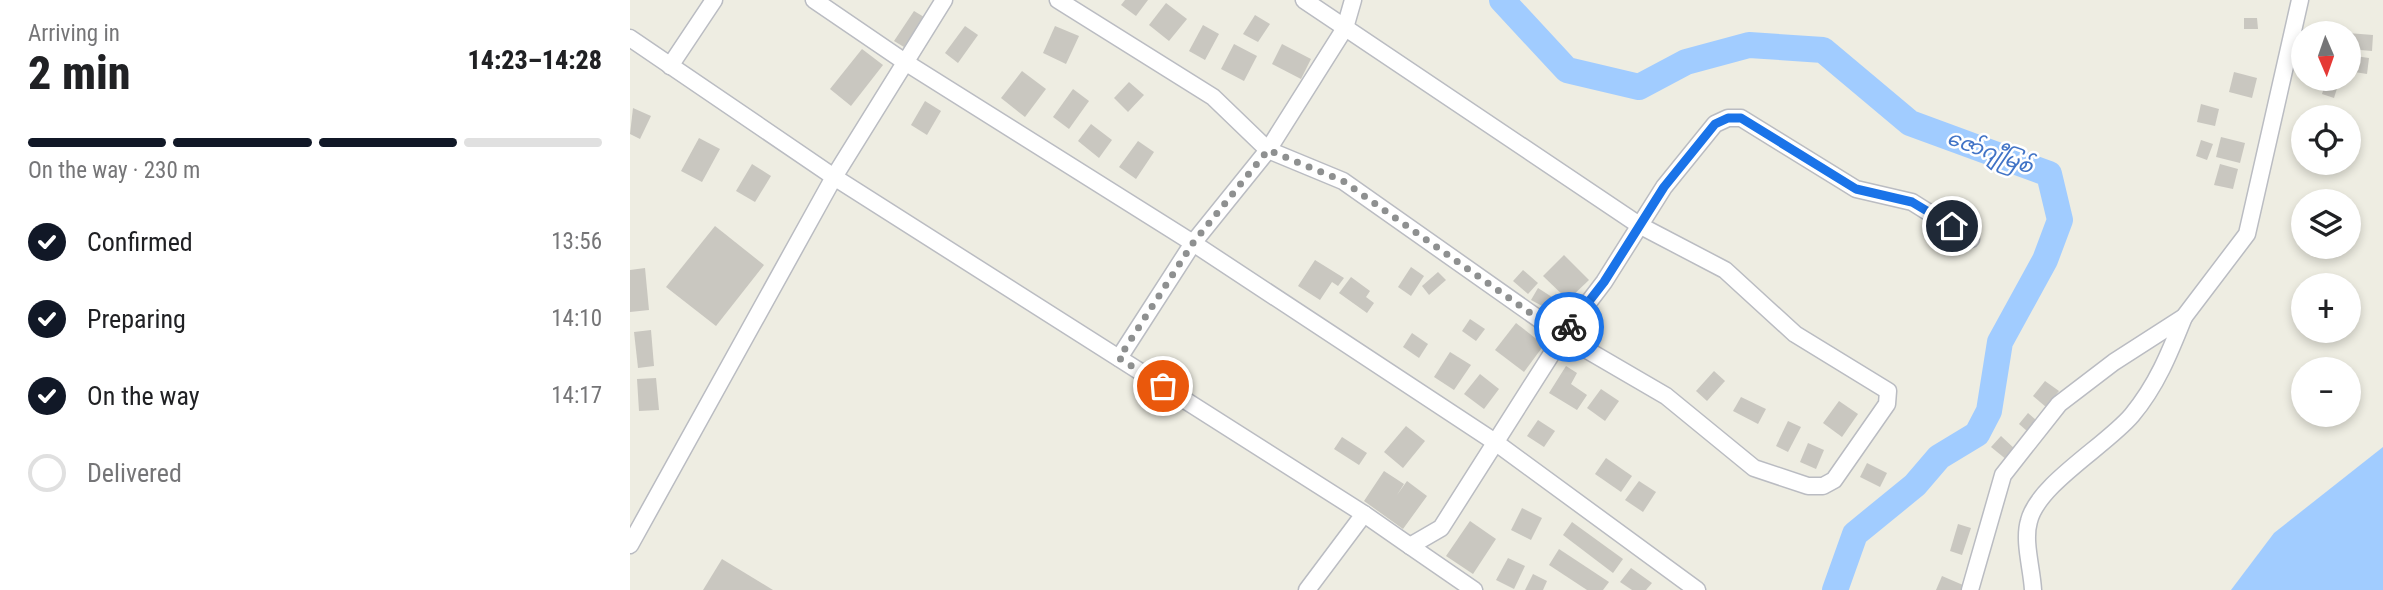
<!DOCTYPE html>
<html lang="en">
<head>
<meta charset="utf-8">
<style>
  :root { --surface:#fff; --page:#f6f6f6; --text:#202124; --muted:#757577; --line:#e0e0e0; --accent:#111827 }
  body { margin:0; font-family:"Roboto Condensed","Noto Sans Myanmar",sans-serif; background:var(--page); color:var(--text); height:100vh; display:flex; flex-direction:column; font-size:26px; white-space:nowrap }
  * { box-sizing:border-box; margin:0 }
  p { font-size:23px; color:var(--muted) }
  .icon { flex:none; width:38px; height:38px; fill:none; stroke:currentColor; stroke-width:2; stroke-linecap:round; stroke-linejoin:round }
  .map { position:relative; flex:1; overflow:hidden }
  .details { display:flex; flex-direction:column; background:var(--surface); width:630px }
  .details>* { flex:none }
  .needle { width:46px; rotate:178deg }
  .tools { position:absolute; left:1661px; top:21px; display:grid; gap:14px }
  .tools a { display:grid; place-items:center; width:70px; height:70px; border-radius:50%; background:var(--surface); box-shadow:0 4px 10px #0003; font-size:35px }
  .pin { position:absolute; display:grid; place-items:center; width:60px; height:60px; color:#fff; margin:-30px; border:4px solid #fff; border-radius:50%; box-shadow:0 2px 7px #0007 }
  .courier { position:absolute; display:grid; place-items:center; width:70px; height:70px; margin:-35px; border:5px solid #1a73e8; border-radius:50%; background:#fff; color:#222; box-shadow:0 2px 9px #0007 }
  .summary em { font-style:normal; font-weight:800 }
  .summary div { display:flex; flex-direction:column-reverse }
  .summary { display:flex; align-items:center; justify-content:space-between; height:119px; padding:0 28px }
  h1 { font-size:46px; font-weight:800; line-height:52px }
  .bar { display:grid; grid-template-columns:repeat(4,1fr); gap:10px 7px; align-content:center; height:84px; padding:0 28px }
  .bar i { height:9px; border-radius:5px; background:var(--line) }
  .bar .selected { background:var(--accent) }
  .bar p { grid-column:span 4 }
  ol { padding:0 28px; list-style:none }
  li { display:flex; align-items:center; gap:21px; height:77px }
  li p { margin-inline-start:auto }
  li .icon { padding:7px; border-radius:50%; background:var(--accent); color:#fff; stroke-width:4 }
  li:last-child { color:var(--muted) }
  li i { width:38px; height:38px; border:4px solid var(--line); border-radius:50% }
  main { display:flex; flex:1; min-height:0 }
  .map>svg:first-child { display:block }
  .water { fill:#a1ccff }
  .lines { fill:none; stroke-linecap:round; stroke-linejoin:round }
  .river { stroke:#a1ccff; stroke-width:26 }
  .building { fill:#c9c7c0 }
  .minor-casing { stroke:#babcc2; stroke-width:19 }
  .minor { stroke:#fff; stroke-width:16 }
  .done { stroke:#8e9090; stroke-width:7; stroke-dasharray:0 12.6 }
  .route { stroke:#1a73e8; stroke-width:9 }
  .labels { text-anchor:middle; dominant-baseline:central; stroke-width:5; stroke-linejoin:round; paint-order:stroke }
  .water-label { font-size:21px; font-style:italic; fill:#4073c6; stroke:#fff }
</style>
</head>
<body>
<main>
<section class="details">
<div class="summary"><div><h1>2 min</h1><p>Arriving in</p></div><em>14:23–14:28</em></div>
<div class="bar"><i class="selected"></i><i class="selected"></i><i class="selected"></i><i></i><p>On the way · 230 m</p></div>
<ol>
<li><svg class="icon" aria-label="check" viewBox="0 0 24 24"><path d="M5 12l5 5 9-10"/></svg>Confirmed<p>13:56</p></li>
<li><svg class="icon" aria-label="check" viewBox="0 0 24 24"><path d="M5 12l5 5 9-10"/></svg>Preparing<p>14:10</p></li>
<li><svg class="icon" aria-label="check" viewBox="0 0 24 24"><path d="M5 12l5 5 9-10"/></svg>On the way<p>14:17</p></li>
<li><i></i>Delivered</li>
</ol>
</section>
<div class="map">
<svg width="1753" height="590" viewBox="0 0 1753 590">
  <rect width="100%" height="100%" fill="#eeede2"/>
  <!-- water -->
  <path class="water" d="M1753,447v143h-152l43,-57z"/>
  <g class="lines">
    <!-- river -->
    <path class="river" d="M872,0l65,70 72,17 47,-25 63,-17 74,5 87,73 139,51 11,46 -15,40 -45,82 -11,69 -12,23 -38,23 -24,28 -60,49 -20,56"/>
  </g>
  <!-- building -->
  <g class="building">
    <path d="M495,0h23l-12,16 -15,-11z"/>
    <path d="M536,3l21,16 -18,22 -20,-16z"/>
    <path d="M284,11l10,6 -20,30 -10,-6z"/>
    <path d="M625,15l15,9 -12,18 -15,-8z"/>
    <path d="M1614,18h13l1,11h-14z"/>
    <path d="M573,25l16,9 -14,26 -16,-9z"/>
    <path d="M335,26l13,9 -20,28 -13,-10z"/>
    <path d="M425,26l24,10 -13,28 -23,-11z"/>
    <path d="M1718,33l25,2 -1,16 -24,-2z"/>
    <path d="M604,44l23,12 -13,25 -23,-12z"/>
    <path d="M652,44l29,15 -10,20 -29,-15z"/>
    <path d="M232,49l21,16 -32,41 -21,-17z"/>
    <path d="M1718,55l21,3 -2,16 -19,-3z"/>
    <path d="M392,71l24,18 -21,28 -24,-19z"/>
    <path d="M1604,72l23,6 -5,20 -23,-6z"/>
    <path d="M1697,79h13l-6,19 -12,-4z"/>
    <path d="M499,82l15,13 -16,17 -14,-14z"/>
    <path d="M443,89l16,12 -20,28 -16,-12z"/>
    <path d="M295,101l16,10 -14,24 -16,-10z"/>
    <path d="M1571,104l18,5 -4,17 -18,-4z"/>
    <path d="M3,108l18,8 -11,23 -10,-5z"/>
    <path d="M461,124l21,16 -13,18 -21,-17z"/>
    <path d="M1591,137l24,6 -5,20 -24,-6z"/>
    <path d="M69,138l21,11 -18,33 -21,-11z"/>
    <path d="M1571,140l12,4 -6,16 -11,-4z"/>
    <path d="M508,141l16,11 -18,27 -17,-12z"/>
    <path d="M122,164l19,12 -16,26 -19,-11z"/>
    <path d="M1590,164l18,5 -5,20 -19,-4z"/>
    <path d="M85,226l49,39 -48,61 -50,-39z"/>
    <path d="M934,255l25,25 -21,20 -25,-24z"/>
    <path d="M685,260l29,18 -6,8 -6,-4 -12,18 -22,-14z"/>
    <path d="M781,267l13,9 -13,20 -13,-9z"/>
    <path d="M15,268l4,42 -19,2v-42z"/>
    <path d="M893,270l15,13 -10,11 -15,-13z"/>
    <path d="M808,272l8,8 -17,15 -7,-9z"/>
    <path d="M721,277l19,14 -4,6 8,6 -7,10 -28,-20z"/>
    <path d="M908,288l14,9 -6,11 -15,-8z"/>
    <path d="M840,319l15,10 -9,12 -14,-10z"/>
    <path d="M886,323l28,22 -20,27 -29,-22z"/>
    <path d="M21,330l3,36 -16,2 -4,-36z"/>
    <path d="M782,333l16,11 -9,14 -16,-11z"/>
    <path d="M820,352l21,13 -17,25 -20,-13z"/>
    <path d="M936,366l11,7 -6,11 16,11 -10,15 -28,-17z"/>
    <path d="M1084,371l11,10 -18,20 -11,-10z"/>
    <path d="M850,374l19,15 -15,20 -20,-15z"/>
    <path d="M26,378l3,32 -20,1 -2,-32z"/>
    <path d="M1415,381l14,10 -13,16 -13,-11z"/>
    <path d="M971,389l18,12 -14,20 -18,-13z"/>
    <path d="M1111,397l25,12 -8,15 -25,-13z"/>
    <path d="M1209,401l19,13 -16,23 -19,-14z"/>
    <path d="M1398,413l8,7 -9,11 -8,-7z"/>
    <path d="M908,420l17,11 -11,16 -17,-11z"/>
    <path d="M1158,421l13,6 -13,25 -12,-6z"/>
    <path d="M776,426l19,15 -22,27 -19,-16z"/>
    <path d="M1371,436l15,14 -9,10 -16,-13z"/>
    <path d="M712,437l25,16 -8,12 -25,-16z"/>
    <path d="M1178,443l16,7 -8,19 -16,-7z"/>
    <path d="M976,458l26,18 -11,16 -26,-18z"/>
    <path d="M1237,463l20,10 -7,14 -20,-10z"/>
    <path d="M754,471l20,13 -7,11 10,-14 20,15 -24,33 -39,-28z"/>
    <path d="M1009,481l17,11 -13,20 -18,-12z"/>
    <path d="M892,508l20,10 -11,22 -20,-10z"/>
    <path d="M840,521l26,18 -23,35 -27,-18z"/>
    <path d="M942,522l51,37 -10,14 -50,-38z"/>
    <path d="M1328,524l13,4 -9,27 -12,-4z"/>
    <path d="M929,549l50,33 -6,8h-16l-38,-25z"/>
    <path d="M878,558l17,8 -11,23 -18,-9z"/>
    <path d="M92,559l51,31h-70z"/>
    <path d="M1001,568l21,15 -6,7h-14l-12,-8z"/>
    <path d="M903,574l14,7 -4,9h-18z"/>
    <path d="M1312,576l21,9 -2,5h-25z"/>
  </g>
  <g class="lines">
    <defs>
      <g id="minor">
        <path d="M184,0l91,62 288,181 302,199 202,148"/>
        <path d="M428,0l155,97 55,53 75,31 220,155 103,60 88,72 54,18h15l11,-6 53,-76 1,-13 -93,-57 -70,-64 -86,-45 -335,-225"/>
        <path d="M0,38l204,139 530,337 46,32 31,-18 122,-192 41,-54 60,-95 51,-63 13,-6h13l115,71 56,13 59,37"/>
        <path d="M40,66l44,-66"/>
        <path d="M489,358l74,-115 75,-93 77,-122 8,-28"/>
        <path d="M0,545l204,-368 110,-177"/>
        <path d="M780,546l64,44"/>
        <path d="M677,590l57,-76"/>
        <path d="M1340,590l33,-115 56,-71 55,-42 70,-45 63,-83 53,-234"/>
        <path d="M1403,590c-1,-21 -10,-49 -4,-69 9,-37 78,-76 103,-106 25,-30 38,-63 52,-98"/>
      </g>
    </defs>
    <!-- minor casing -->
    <use href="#minor" class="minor-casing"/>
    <!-- minor -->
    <use href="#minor" class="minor"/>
  </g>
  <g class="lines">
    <!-- done -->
    <path class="done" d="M533,386l-44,-28 74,-115 75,-93 75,31 220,155 6,-9"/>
    <!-- route -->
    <path class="route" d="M939,327l35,-45 60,-95 51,-63 13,-6h13l115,71 56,13 40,24"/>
  </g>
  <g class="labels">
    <!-- water labels -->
    <g class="water-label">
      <text transform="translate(1360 152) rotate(20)">ဇော်ဂျီမြစ်</text>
    </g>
  </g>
</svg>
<div class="tools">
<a><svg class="needle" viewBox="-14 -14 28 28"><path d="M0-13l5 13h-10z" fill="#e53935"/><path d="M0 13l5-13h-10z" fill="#757577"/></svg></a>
<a><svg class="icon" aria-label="locate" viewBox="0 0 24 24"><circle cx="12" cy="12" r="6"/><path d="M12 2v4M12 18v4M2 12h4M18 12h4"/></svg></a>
<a><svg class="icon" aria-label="layers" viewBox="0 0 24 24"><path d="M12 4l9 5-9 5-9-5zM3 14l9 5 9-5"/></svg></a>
<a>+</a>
<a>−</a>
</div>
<div class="pin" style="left:533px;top:386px;background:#ea580c"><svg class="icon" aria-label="bag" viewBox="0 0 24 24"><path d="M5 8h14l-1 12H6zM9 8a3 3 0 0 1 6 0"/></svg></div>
<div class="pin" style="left:1322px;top:226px;background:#1f2937"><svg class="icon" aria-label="home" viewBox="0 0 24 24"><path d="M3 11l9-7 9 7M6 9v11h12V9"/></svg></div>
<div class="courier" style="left:939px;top:327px"><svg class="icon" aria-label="bike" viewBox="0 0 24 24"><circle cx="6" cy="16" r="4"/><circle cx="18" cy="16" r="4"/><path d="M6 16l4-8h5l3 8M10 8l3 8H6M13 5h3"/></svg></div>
</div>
</main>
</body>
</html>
